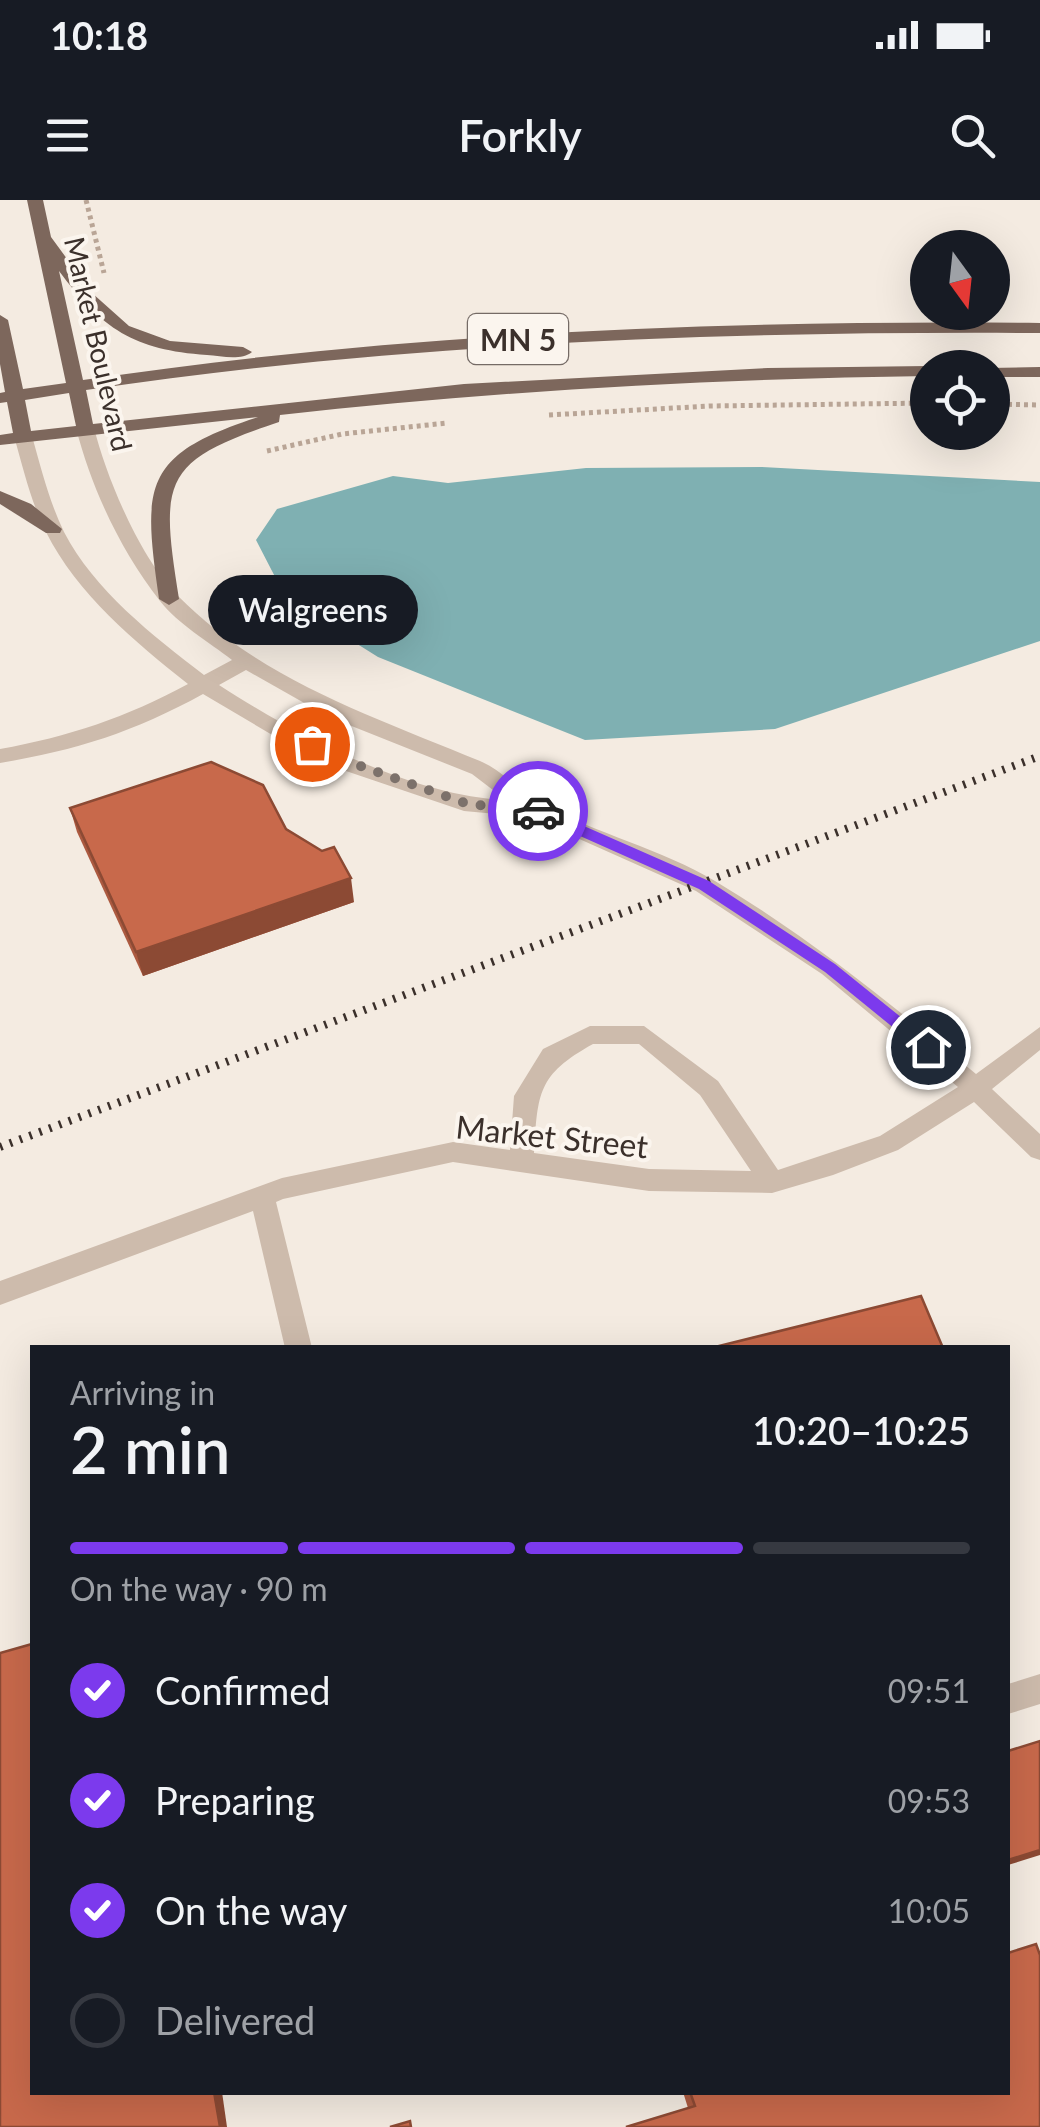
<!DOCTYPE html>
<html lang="en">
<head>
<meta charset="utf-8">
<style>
  :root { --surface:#171b24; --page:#242831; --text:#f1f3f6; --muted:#9ea1a6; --line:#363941; --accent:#7c3aed }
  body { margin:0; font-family:Lato,sans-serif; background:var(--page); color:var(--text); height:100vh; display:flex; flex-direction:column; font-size:38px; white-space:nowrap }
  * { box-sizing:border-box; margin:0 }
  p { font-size:32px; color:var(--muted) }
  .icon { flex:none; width:55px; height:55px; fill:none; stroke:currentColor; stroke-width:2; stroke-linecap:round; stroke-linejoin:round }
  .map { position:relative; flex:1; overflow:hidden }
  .side { position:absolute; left:30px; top:1145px; width:980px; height:750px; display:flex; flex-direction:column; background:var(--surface); border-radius:0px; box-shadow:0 10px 40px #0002 }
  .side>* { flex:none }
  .needle { width:65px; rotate:165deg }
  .tools { position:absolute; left:910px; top:30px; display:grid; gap:20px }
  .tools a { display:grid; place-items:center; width:100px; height:100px; border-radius:50%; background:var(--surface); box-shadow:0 10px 40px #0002; font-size:50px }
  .pin { position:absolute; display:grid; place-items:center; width:85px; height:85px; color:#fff; margin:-42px; border:5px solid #fff; border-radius:50%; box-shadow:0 2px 10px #0007 }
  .courier { position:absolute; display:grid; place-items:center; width:100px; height:100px; margin:-50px; border:8px solid #7c3aed; border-radius:50%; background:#fff; color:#222; box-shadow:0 2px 12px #0007 }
  .bubble { position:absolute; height:70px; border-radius:35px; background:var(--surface); box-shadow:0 10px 40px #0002; font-size:32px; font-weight:600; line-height:70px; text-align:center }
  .headline em { font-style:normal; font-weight:600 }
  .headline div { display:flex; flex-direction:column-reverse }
  .headline { display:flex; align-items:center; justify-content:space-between; height:170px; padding:0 40px }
  h1 { font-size:65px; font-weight:600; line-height:75px }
  .bar { display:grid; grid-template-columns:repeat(4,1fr); gap:15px 10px; align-content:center; height:120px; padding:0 40px }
  .bar i { height:12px; border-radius:8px; background:var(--line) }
  .bar .current { background:var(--accent) }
  .bar p { grid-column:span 4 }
  ol { padding:0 40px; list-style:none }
  li { display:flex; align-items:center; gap:30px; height:110px }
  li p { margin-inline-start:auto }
  li .icon { padding:10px; border-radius:50%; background:var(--accent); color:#fff; stroke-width:4 }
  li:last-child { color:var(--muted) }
  li i { width:55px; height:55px; border:5px solid var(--line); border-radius:50% }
  .status { display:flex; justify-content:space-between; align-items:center; height:70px; padding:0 50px; background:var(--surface); direction:ltr }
  .status svg { height:28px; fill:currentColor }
  header { display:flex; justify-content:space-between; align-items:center; height:130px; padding:0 40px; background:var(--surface); font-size:45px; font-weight:600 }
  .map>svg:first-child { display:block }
  .water { fill:#7fb0b2 }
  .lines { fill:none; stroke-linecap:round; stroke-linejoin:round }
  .path { stroke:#b9a596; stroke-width:5; stroke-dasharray:4 4; stroke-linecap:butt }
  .minor { fill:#cdbbac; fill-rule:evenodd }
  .major { fill:#7d675c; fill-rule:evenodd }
  .rail { stroke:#3b302b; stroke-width:8; stroke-dasharray:2.5 8; stroke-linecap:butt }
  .wall { fill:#ac5a40 }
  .shaded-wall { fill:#8c4a34 }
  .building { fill:#c8694b; stroke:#8c4a34; stroke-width:2.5 }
  .route { fill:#7c3aed }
  .done { stroke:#7c716b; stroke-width:10; stroke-dasharray:0 18 }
  .labels { text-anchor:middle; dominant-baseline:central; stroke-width:8; stroke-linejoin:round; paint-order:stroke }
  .far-street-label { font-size:28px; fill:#3b302b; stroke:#fbf5ee }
  .shield { fill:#fbf5ee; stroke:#756b66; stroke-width:2.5 }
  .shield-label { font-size:30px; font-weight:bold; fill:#3b302b }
  .street-label { font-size:32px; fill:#3b302b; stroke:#fbf5ee }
</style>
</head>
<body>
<div class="status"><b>10:18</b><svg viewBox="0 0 49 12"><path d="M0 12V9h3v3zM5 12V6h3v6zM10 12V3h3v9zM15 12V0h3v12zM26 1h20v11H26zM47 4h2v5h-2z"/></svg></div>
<header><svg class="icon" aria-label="menu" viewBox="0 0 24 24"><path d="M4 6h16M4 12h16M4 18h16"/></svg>Forkly<svg class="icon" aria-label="search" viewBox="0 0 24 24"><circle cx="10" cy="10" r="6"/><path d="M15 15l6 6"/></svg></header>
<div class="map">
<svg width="1040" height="1927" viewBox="0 0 1040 1927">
  <rect width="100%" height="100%" fill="#f4ebe1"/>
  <!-- water -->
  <path class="water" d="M762,267l278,15v159l-265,88 -190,11 -207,-83 -91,-57 -31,-60 21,-31 116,-33 55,7 138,-15z"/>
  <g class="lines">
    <!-- path -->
    <g class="path">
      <path d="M86,0l18,73"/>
      <path d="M992,204l48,1"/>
      <path d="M549,215l161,-9 218,-3"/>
      <path d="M267,251l75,-17 105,-11"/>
    </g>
    <!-- minor -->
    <g class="minor">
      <path d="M85,223l9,5c13,51 46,130 84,168 83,84 196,121 302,165 23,10 41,31 62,43 55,30 119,45 173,77 94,56 177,124 261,193l64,-47v23l-48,39 48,45v26l-9,-3 -57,-55 -76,48 -65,25 -61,18 -123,-2 -196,-29 -170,37 -7,3 36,146h-27l-32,-137 -253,94v-24l282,-103 171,-36 57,8 4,-54 29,-47 47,-23h54l74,55 60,89 102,-34 78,-49 -136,-113 -126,-83 -166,-74 -66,-6 -118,-40 -55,-25 -88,-52c-69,38 -126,56 -203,69v-14c68,-12 127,-32 188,-65 -53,-42 -111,-90 -142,-152 -15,-30 -23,-64 -32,-96l3,-4h12l3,4c9,32 17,65 32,96 30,58 89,104 140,143l28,-15c-23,-18 -54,-36 -72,-59 -39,-50 -68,-111 -84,-173zM246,470l83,47 143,57 34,26c-95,-4 -208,-64 -287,-115zM593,844h46l61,51 51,76 -102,-2 -115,-16c4,-60 3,-78 59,-109z"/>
      <path d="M1040,1474v30l-32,10v-30z"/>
    </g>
    <!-- major -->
    <g class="major">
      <path d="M27,0h16l8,37 41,56 37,33 41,15 73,6 9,5c-11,9 -31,4 -45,3 -73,-5 -105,-26 -148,-84l24,109c317,-47 637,-60 957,-57v10c-319,-2 -638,10 -954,57l7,34 371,-40 304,-16 160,-2 6,2h-6v8c-217,3 -433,15 -648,39l-1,7c-118,39 -119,58 -100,177l-10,6 -10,-6c-16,-113 -18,-144 99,-182l-258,28v-10l13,-2 -6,-31 -7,1v-10l5,-1 -5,-28v-49l8,5 15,69 43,-6zM69,193l7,33 -45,5 -6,-31z"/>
      <path d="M1040,167v10h-48v-9h-3z"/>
      <path d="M0,291l31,13 31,25 -2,4h-14l-46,-29z"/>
    </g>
    <!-- rail -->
    <path class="rail" d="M0,947l1040,-391"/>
  </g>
  <!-- wall -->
  <g class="wall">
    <path d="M70,608l284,94 -211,74 -66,-144z"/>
    <path d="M683,1892h325l-320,16z"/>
  </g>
  <!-- shaded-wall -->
  <g class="shaded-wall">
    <path d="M351,678l3,24 -211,74 -7,-24z"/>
    <path d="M1040,1650v5l-32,10v-5z"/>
    <path d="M214,1892h8l5,35h-7z"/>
  </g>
  <!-- building -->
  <g class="building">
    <path d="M211,562l52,23 23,44 36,22 12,-4 17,31 -215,74 -66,-144z"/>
    <path d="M921,1096l22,52h-232z"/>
    <path d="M32,1444v448h182l6,35h-220v-474z"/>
    <path d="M1040,1541v109l-32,10v-109z"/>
    <path d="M1036,1744l4,11v172h-414l69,-21 -5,-14h318v-139z"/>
    <path d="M410,1921l1,6h-21z"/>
  </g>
  <!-- route -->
  <path class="route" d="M533,608h10l166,73 126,83 98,79v8h-11l-97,-79 -126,-83 -166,-74z"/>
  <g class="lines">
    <!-- done -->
    <path class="done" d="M312,544l34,17 122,43 70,7"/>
  </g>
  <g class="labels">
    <!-- far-street labels -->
    <g class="far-street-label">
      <text transform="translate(99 144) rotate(77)">Market Boulevard</text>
    </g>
    <!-- shield labels -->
    <rect class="shield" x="468" y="114" width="100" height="50" rx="8"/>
    <g class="shield-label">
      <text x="518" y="139">MN 5</text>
    </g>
    <!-- street labels -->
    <g class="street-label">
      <text transform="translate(552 936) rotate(6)">Market Street</text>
    </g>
  </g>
</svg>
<div class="tools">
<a><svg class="needle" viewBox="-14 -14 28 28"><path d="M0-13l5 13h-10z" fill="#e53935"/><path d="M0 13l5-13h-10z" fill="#9ea1a6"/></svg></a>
<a><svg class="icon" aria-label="locate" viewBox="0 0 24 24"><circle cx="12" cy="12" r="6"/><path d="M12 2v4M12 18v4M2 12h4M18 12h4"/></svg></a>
</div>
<div class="pin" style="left:312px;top:544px;background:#ea580c"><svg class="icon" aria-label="bag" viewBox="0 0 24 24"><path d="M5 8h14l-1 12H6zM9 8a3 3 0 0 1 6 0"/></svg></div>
<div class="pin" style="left:928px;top:847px;background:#1f2937"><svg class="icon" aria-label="home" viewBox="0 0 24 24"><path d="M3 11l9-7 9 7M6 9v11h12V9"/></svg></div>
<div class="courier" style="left:538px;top:611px"><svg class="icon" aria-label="car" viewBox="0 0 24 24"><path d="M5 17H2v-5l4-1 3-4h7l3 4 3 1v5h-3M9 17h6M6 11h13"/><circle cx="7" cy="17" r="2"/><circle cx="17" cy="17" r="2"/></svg></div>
<div class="bubble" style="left:208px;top:375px;width:210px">Walgreens</div>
<section class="side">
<div class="headline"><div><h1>2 min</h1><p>Arriving in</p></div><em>10:20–10:25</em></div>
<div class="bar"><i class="current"></i><i class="current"></i><i class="current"></i><i></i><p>On the way · 90 m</p></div>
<ol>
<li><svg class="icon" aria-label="check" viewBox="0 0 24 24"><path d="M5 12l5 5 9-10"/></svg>Confirmed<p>09:51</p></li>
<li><svg class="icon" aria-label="check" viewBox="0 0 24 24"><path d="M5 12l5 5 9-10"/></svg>Preparing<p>09:53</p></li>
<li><svg class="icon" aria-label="check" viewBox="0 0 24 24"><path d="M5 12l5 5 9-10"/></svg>On the way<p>10:05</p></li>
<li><i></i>Delivered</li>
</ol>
</section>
</div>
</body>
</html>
